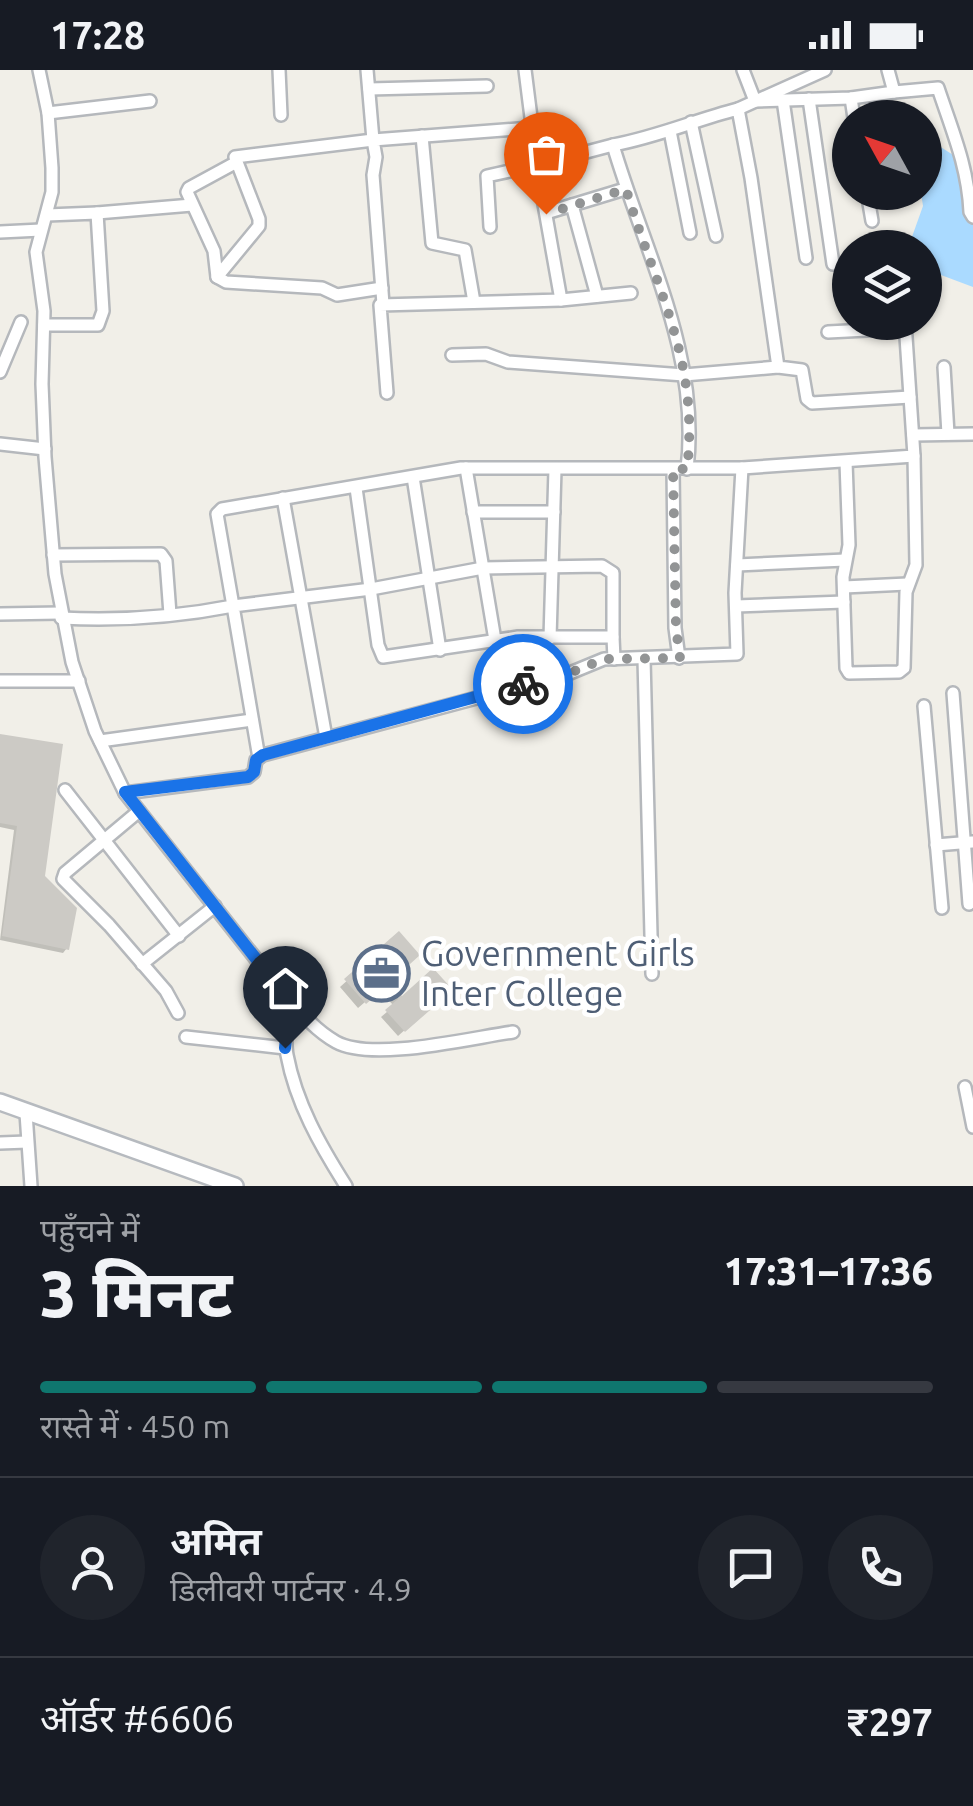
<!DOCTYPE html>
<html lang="hi">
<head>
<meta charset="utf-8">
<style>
  :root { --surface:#171b24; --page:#20242c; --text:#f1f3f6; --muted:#9ea1a6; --line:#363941; --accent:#0f766e }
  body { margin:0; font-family:Ubuntu,"Noto Sans Devanagari",sans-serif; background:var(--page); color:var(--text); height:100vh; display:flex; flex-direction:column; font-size:38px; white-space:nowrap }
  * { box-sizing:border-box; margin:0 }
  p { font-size:32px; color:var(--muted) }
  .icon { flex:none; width:55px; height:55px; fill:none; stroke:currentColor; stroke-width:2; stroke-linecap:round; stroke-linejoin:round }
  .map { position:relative; height:1116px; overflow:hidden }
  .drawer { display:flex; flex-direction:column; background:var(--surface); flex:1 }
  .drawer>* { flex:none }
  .needle { width:65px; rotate:310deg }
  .buttons { position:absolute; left:832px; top:30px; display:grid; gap:20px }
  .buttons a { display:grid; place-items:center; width:110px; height:110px; border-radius:50%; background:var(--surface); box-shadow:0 2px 8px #0004; font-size:50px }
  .pin { position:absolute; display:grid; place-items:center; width:85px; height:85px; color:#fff; margin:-102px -42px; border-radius:50% 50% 50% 0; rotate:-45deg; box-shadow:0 0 10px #0007 }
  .pin .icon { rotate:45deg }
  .courier { position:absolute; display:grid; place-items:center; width:100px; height:100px; margin:-50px; border:8px solid #1a73e8; border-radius:50%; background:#fff; color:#222; box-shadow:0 2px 12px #0007 }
  .head em { font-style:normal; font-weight:800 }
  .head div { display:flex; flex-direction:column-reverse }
  .head { display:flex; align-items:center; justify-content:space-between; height:170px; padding:0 40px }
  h1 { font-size:65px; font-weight:800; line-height:75px }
  .bar { display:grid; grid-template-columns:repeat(4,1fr); gap:15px 10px; align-content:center; height:120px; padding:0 40px }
  .bar i { height:12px; border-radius:8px; background:var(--line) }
  .bar .active { background:var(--accent) }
  .bar p { grid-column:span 4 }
  .line { display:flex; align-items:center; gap:25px; padding:0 40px; border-top:2px solid var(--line) }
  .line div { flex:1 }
  .round { display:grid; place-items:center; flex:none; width:105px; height:105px; border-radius:52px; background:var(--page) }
  .status { display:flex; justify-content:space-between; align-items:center; height:70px; padding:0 50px; background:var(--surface); direction:ltr }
  .status svg { height:28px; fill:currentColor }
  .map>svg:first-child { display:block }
  .water { fill:#aadaff }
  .shadow { fill:#0003 }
  .building { fill:#cccac5 }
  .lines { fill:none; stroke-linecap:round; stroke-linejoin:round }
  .street-casing { stroke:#b5b8bc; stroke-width:16 }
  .secondary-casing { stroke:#b6babf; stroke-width:20 }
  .street { stroke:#fff; stroke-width:11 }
  .secondary { stroke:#fff; stroke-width:15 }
  .done { stroke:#929495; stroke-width:10; stroke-dasharray:0 18 }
  .route { stroke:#1a73e8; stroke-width:12 }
  .labels { text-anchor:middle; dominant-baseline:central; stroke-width:9; stroke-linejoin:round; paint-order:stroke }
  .service-label { font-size:35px; fill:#4e5e75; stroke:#fff; text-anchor:start }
</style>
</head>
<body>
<div class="status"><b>17:28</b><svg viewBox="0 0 49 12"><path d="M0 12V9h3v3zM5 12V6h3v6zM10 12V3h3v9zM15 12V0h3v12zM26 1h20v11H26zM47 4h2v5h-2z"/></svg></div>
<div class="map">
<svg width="973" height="1116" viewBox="0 0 973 1116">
  <rect width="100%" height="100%" fill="#f1efe8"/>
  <!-- water -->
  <path class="water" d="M925,67l36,23 12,37v90l-48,-18v-21h-17l15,-42 -2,-13 4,-1z"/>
  <!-- shadow -->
  <g class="shadow">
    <path d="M0,668l67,210 -4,5 -63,-13 14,-110 -14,-3z"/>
    <path d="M399,864l-12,48 14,17 42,-3 -45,40 -17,-19 13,-11 -15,-16 -21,18 -18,-21z"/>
  </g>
  <!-- building -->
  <g class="building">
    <path d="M0,664l63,10 -18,132 32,32 -8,42 -67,-14 15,-110 -17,-3z"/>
    <path d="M399,861l21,24 -30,27 12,14 31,-28 20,22 -48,42 -20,-22 13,-11 -11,-13 -21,18 -22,-25z"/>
  </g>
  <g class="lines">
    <defs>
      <g id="street">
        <path d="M39,0l9,43 4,55v24l-16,60 8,59 -2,73 3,73 10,117 17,88 23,69 30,62 157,199c9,22 1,41 5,63 9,48 33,90 59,131"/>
        <path d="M279,0l2,45"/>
        <path d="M525,0l12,95 76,-20c31,106 88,210 74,324"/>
        <path d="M743,0l12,31 96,-3 43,-6"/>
        <path d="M888,0l6,22 44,-4c14,42 30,79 32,124l3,5"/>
        <path d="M369,19l118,-3"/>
        <path d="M851,28l3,20"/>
        <path d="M809,29l24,165"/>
        <path d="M783,30l23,158"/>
        <path d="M738,39l87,-39"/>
        <path d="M48,43l102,-12"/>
        <path d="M691,52l25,114"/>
        <path d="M670,61l20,102"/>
        <path d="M422,66l10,107 33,7 9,52"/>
        <path d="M613,75c44,-8 82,-25 125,-36l13,69 27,189 24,3 5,29 5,4 98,-6"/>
        <path d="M235,93l-46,25 -2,4 27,59 3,26 9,5 96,6 15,7 45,-7"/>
        <path d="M867,122l5,29"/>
        <path d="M572,135l25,91"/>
        <path d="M97,143l95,-8"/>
        <path d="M546,143l79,-24"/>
        <path d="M0,162l41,-2"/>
        <path d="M217,207l42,-51v-7l-24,-62 138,-17 -6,-70"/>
        <path d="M561,230l70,-7"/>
        <path d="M383,234l-10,-129 3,-18 -3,-17 158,-12"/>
        <path d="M44,255h54l5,-14 -6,-98 -50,2"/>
        <path d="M828,262l78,-4"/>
        <path d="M452,285l34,-1 22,8 176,13 94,-8"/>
        <path d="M944,297l4,67"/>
        <path d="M0,302l21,-50"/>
        <path d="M387,323l-7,-88 181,-5 -24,-135 -50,11 3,51"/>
        <path d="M913,365l60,-1"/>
        <path d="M0,374l45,5"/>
        <path d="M846,392l3,83 -6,32 3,91 3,5 50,-1 5,-4 2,-76 10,-27 -2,-109"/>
        <path d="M466,398l29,172"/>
        <path d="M742,398l172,-12 -9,-134"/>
        <path d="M673,399l2,159 4,30"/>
        <path d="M413,407l27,173"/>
        <path d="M356,418l22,157 5,12 135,-20h95l1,22"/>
        <path d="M283,428l42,234"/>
        <path d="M473,442h81"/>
        <path d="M53,485l108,-1 5,7 4,53"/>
        <path d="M737,495l108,-5"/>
        <path d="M844,517l63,-3"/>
        <path d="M736,536l108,-4"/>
        <path d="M0,544l60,-1"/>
        <path d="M61,548c57,3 116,-1 172,-12l-16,-92 5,-5 239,-41h281l-7,125 2,61 -133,5 -34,14 -307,82 -7,5 -2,12 -6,5 -123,16"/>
        <path d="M550,568l5,-169"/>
        <path d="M644,589l8,315"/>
        <path d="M0,611h79"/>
        <path d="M953,623l16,211"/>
        <path d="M924,636l18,202"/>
        <path d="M100,671l152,-21"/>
        <path d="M259,688l-26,-152 138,-17 112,-21 119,-2 11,7v64"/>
        <path d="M65,720l114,146"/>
        <path d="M139,741l-74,62 -2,6 46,46 57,66 12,22"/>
        <path d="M936,775l36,-3"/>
        <path d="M142,894l73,-58"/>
        <path d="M285,925c15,17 31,36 51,47 36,20 134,-4 177,-10"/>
        <path d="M186,967l99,11"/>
        <path d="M965,1017l8,40"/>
        <path d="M26,1043l5,73"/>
        <path d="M0,1073l27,-1"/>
      </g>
      <path id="secondary" d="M0,1032l235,84"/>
    </defs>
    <!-- street casing -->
    <use href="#street" class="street-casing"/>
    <!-- secondary casing -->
    <use href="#secondary" class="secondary-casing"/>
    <!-- street -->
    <use href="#street" class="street"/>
    <!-- secondary -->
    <use href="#secondary" class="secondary"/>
  </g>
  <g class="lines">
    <!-- done -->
    <path class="done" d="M523,614l47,-11 34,-14 76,-1 -4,-30 -3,-159h14c13,-109 -32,-181 -61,-280l-80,25"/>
    <!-- route -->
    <path class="route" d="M285,978l3,-28 -6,-28 -157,-200 123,-15 6,-5 2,-12 7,-5 260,-71"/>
  </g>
  <!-- icons -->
  <defs>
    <symbol id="office-ring" viewBox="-11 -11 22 22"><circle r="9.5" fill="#fff" stroke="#5c6f8a" stroke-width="1.5"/><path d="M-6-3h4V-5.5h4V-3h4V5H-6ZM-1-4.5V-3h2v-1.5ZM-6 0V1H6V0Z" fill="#5c6f8a"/></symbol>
  </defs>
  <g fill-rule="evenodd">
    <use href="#office-ring" x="350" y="872" width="63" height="63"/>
  </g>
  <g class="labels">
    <!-- service labels -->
    <g class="service-label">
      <text x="421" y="883">Government Girls<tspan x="421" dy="40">Inter College</tspan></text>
    </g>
  </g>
</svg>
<div class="buttons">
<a><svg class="needle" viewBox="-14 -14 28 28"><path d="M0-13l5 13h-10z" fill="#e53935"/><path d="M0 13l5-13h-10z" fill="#9ea1a6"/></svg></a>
<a><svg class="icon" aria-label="layers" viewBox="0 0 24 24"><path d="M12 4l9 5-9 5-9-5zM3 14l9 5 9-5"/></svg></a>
</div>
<div class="pin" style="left:546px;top:144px;background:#ea580c"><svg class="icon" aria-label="bag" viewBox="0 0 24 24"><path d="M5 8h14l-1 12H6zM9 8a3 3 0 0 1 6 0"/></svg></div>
<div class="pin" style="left:285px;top:978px;background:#1f2937"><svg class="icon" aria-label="home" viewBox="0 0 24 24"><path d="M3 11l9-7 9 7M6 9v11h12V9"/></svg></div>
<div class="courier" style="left:523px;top:614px"><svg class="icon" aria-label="bike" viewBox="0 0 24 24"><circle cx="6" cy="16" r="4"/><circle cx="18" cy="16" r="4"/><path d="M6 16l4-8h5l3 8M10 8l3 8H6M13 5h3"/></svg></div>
</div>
<section class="drawer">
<div class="head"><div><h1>3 मिनट</h1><p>पहुँचने में</p></div><em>17:31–17:36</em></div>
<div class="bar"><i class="active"></i><i class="active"></i><i class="active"></i><i></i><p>रास्ते में · 450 m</p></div>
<div class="line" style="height:180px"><a class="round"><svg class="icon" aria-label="person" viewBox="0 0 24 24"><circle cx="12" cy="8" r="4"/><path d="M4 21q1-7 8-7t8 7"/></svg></a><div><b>अमित</b><p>डिलीवरी पार्टनर · 4.9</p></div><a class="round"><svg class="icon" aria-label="chat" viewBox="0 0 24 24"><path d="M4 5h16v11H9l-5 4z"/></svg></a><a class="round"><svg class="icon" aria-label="phone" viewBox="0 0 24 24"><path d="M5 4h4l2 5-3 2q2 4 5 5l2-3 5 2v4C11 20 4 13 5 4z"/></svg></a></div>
<div class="line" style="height:130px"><div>ऑर्डर #6606</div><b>₹297</b></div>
</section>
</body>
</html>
